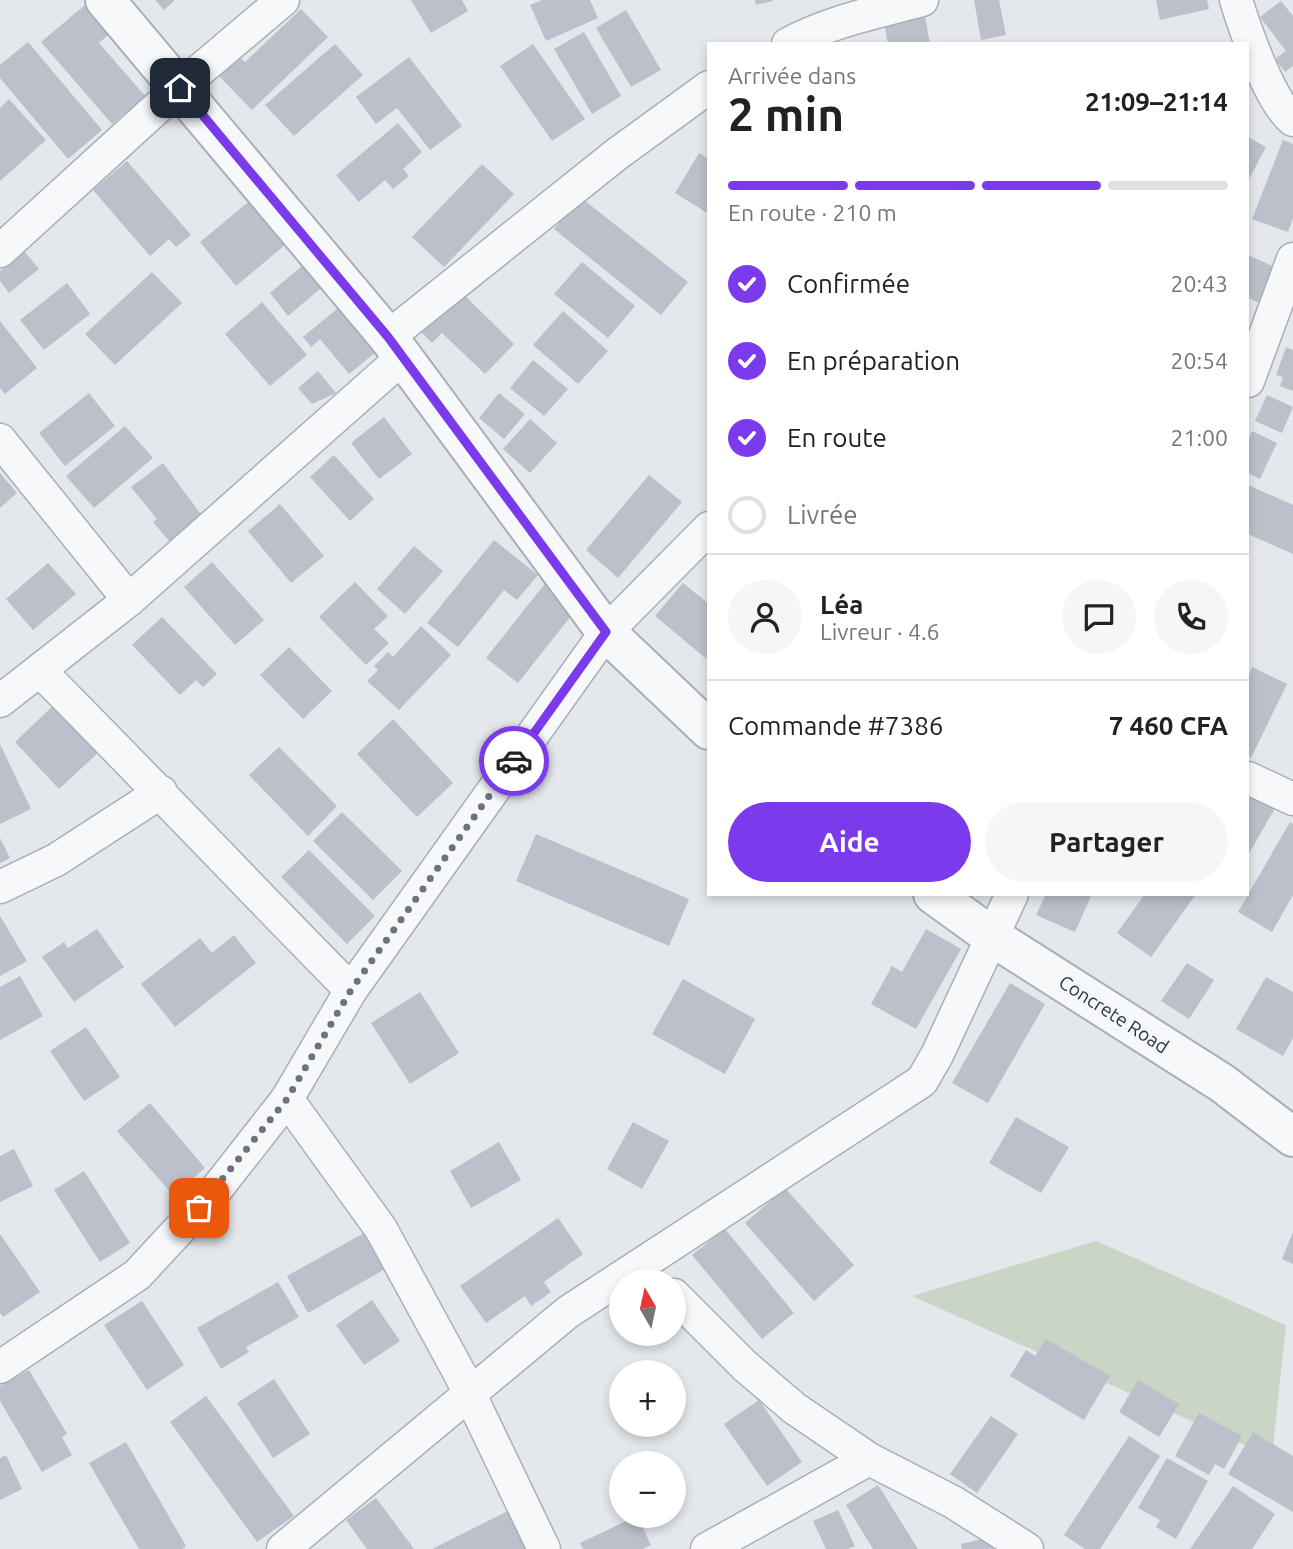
<!DOCTYPE html>
<html lang="fr">
<head>
<meta charset="utf-8">
<style>
  :root { --surface:#fff; --page:#f6f6f6; --text:#222; --muted:#767676; --line:#e0e0e0; --accent:#7c3aed }
  body { margin:0; font-family:Ubuntu,sans-serif; background:var(--page); color:var(--text); height:100vh; display:flex; flex-direction:column; font-size:26px; white-space:nowrap }
  * { box-sizing:border-box; margin:0 }
  p { font-size:23px; color:var(--muted) }
  .icon { flex:none; width:38px; height:38px; fill:none; stroke:currentColor; stroke-width:2; stroke-linecap:round; stroke-linejoin:round }
  .map { position:relative; flex:1; overflow:hidden }
  .sheet { position:absolute; left:707px; top:42px; width:542px; height:854px; display:flex; flex-direction:column; background:var(--surface); border-radius:0px; box-shadow:0 4px 10px #0003 }
  .sheet>* { flex:none }
  .needle { width:46px; rotate:351deg }
  .buttons { position:absolute; left:609px; top:1269px; display:grid; gap:14px }
  .buttons a { display:grid; place-items:center; width:77px; height:77px; border-radius:50%; background:var(--surface); box-shadow:0 4px 10px #0003; font-size:35px }
  .pin { position:absolute; display:grid; place-items:center; width:60px; height:60px; color:#fff; margin:-30px; border-radius:14px; box-shadow:0 4px 10px #0006 }
  .courier { position:absolute; display:grid; place-items:center; width:70px; height:70px; margin:-35px; border:5px solid #7c3aed; border-radius:50%; background:#fff; color:#222; box-shadow:0 2px 9px #0007 }
  .summary em { font-style:normal; font-weight:700 }
  .summary div { display:flex; flex-direction:column-reverse }
  .summary { display:flex; align-items:center; justify-content:space-between; height:119px; padding:0 21px }
  h1 { font-size:46px; font-weight:700; line-height:52px }
  .bar { display:grid; grid-template-columns:repeat(4,1fr); gap:10px 7px; align-content:center; height:84px; padding:0 21px }
  .bar i { height:9px; border-radius:5px; background:var(--line) }
  .bar .selected { background:var(--accent) }
  .bar p { grid-column:span 4 }
  .line { display:flex; align-items:center; gap:18px; padding:0 21px; border-top:2px solid var(--line) }
  .line div { flex:1 }
  .round { display:grid; place-items:center; flex:none; width:74px; height:74px; border-radius:37px; background:var(--page) }
  ol { padding:0 21px; list-style:none }
  li { display:flex; align-items:center; gap:21px; height:77px }
  li p { margin-inline-start:auto }
  li .icon { padding:7px; border-radius:50%; background:var(--accent); color:#fff; stroke-width:4 }
  li:last-child { color:var(--muted) }
  li i { width:38px; height:38px; border:4px solid var(--line); border-radius:50% }
  .cta { display:flex; gap:14px; margin-top:auto; padding:14px 21px }
  .cta a { flex:1; height:80px; border-radius:42px; background:var(--accent); color:#fff; font-size:28px; font-weight:700; line-height:80px; text-align:center }
  .cta a+a { background:var(--page); color:var(--text) }
  .map>svg:first-child { display:block }
  .green { fill:#c9d6c5 }
  .building { fill:#bbc0ca }
  .lines { fill:none; stroke-linecap:round; stroke-linejoin:round }
  .minor-casing { stroke:#a9aeb7; stroke-width:35 }
  .tertiary-casing { stroke:#a9aeb7; stroke-width:42 }
  .minor { stroke:#f7f8fa; stroke-width:32 }
  .tertiary { stroke:#f7f8fa; stroke-width:38 }
  .done { stroke:#6c737f; stroke-width:7; stroke-dasharray:0 12.6 }
  .route { stroke:#7c3aed; stroke-width:9 }
  .labels { text-anchor:middle; dominant-baseline:central; stroke-width:7; stroke-linejoin:round; paint-order:stroke }
  .street-label { font-size:19px; fill:#2b3445; stroke:#f4f6f9 }
</style>
</head>
<body>
<div class="map">
<svg width="1293" height="1549" viewBox="0 0 1293 1549">
  <rect width="100%" height="100%" fill="#e4e7ec"/>
  <!-- green -->
  <path class="green" d="M1096,1241l190,84 -14,132 -360,-161z"/>
  <!-- building -->
  <g class="building">
    <path d="M91,0l26,27 -18,16 46,53 -33,28 -71,-82z"/>
    <path d="M155,0h20l-11,10z"/>
    <path d="M411,0h51l6,11 -37,22z"/>
    <path d="M542,0h48l8,18 -52,23 -16,-36z"/>
    <path d="M755,0h18v1l-17,4z"/>
    <path d="M974,0h25l7,35 -25,5z"/>
    <path d="M1156,0h51l2,9 -49,11z"/>
    <path d="M1281,1l12,15v50l-8,6 -10,-13 11,-8 -26,-34z"/>
    <path d="M301,9l27,28 -76,73 -37,-38 20,-20 10,10z"/>
    <path d="M626,10l35,60 -30,17 -35,-59z"/>
    <path d="M924,11l6,33h-42l-5,-26z"/>
    <path d="M584,32l37,64 -29,18 -38,-65z"/>
    <path d="M28,42l74,88 -34,29 -68,-81v-13z"/>
    <path d="M335,44l28,31 -69,61 -29,-31z"/>
    <path d="M533,44l52,75 -33,22 -52,-75z"/>
    <path d="M409,57l53,69 -32,24 -33,-42 -21,16 -20,-27z"/>
    <path d="M9,99l37,41 -46,41v-73z"/>
    <path d="M398,123l24,29 -19,17 6,7 -16,13 -8,-9 -26,22 -23,-27z"/>
    <path d="M1248,137l18,10 -18,34z"/>
    <path d="M1283,140l10,4v74l-5,14 -36,-13z"/>
    <path d="M699,153l10,6v55l-34,-21z"/>
    <path d="M127,161l64,74 -15,12 -7,-8 -19,17 -57,-66z"/>
    <path d="M482,164l32,30 -70,73 -32,-30z"/>
    <path d="M269,185l22,55 -55,46 -36,-44z"/>
    <path d="M580,197l108,85 -27,33 -107,-86z"/>
    <path d="M24,251l15,18 -30,24 -9,-12v-10z"/>
    <path d="M1248,255l29,13 -15,36 -14,-6z"/>
    <path d="M314,256l19,22 -45,38 -18,-23z"/>
    <path d="M582,262l53,44 -27,32 -54,-44z"/>
    <path d="M152,272l30,31 -67,62 -30,-31z"/>
    <path d="M67,283l23,31 -46,36 -24,-30z"/>
    <path d="M457,288l57,56 -29,30 -43,-41 -10,10 -15,-15z"/>
    <path d="M262,302l45,53 -37,31 -45,-52z"/>
    <path d="M344,303l38,44 -33,27 -29,-35 -9,8 -8,-10z"/>
    <path d="M563,311l45,40 -30,33 -45,-39z"/>
    <path d="M0,321l37,47 -32,26 -5,-6z"/>
    <path d="M1286,347l7,3v41l-13,-5 3,-9 -7,-2z"/>
    <path d="M533,360l35,29 -24,27 -34,-28z"/>
    <path d="M318,371l18,22 -24,11 -14,-16z"/>
    <path d="M89,393l26,33 -50,40 -26,-33z"/>
    <path d="M499,393l26,21 -21,25 -25,-21z"/>
    <path d="M1267,395l26,12 -11,26 -27,-12z"/>
    <path d="M384,417l28,37 -33,25 -28,-36z"/>
    <path d="M530,419l27,24 -27,30 -27,-24z"/>
    <path d="M125,426l28,32 -59,50 -28,-32z"/>
    <path d="M1252,431l25,12 -17,36 -12,-6v-32z"/>
    <path d="M334,455l40,44 -24,22 -40,-44z"/>
    <path d="M163,463l40,54 -33,25 -17,-20 4,-3 -26,-32z"/>
    <path d="M0,473l17,20 -17,15z"/>
    <path d="M649,475l33,27 -64,76 -32,-28z"/>
    <path d="M1248,485l45,20v49l-45,-20z"/>
    <path d="M280,504l44,52 -33,27 -43,-52z"/>
    <path d="M494,540l44,35 -21,25 -13,-10 -46,57 -31,-24z"/>
    <path d="M414,546l29,25 -38,43 -28,-25z"/>
    <path d="M212,562l52,58 -29,25 -51,-58z"/>
    <path d="M48,563l28,31 -43,36 -27,-31z"/>
    <path d="M547,581l32,25 -61,77 -32,-25z"/>
    <path d="M355,582l33,34 -14,13 15,14 -23,22 -47,-48z"/>
    <path d="M683,583l26,21v57l-54,-45z"/>
    <path d="M162,617l55,57 -14,13 -7,-7 -16,15 -48,-50z"/>
    <path d="M421,626l30,29 -52,55 -32,-29 11,-11 -4,-4 14,-14 5,5z"/>
    <path d="M289,647l43,44 -29,28 -43,-44z"/>
    <path d="M1252,667l35,17 -36,74 -3,-2v-80z"/>
    <path d="M55,704l45,47 -41,38 -44,-47z"/>
    <path d="M393,719l60,64 -36,34 -60,-63z"/>
    <path d="M0,744l31,65 -31,15z"/>
    <path d="M279,747l58,59 -29,30 -59,-61z"/>
    <path d="M1248,789l29,16 -29,50z"/>
    <path d="M342,812l60,59 -29,29 -60,-59z"/>
    <path d="M1290,822l3,2v71l-21,37 -34,-20z"/>
    <path d="M536,834l153,65 -20,47 -153,-65z"/>
    <path d="M0,838l10,20 -10,5z"/>
    <path d="M309,850l66,66 -28,28 -66,-67z"/>
    <path d="M1046,894h46l-17,38 -39,-17z"/>
    <path d="M1145,894h51l-45,63 -34,-24z"/>
    <path d="M0,916l27,45 -27,15z"/>
    <path d="M97,929l27,38 -50,35 -32,-45 22,-15 4,6z"/>
    <path d="M926,929l35,20 -45,80 -45,-25 21,-38 10,6z"/>
    <path d="M234,935l22,28 -81,64 -34,-43 59,-46 12,15z"/>
    <path d="M1187,963l27,17 -25,39 -28,-18z"/>
    <path d="M20,976l23,40 -43,24v-53z"/>
    <path d="M1266,977l27,15v46l-10,18 -47,-27z"/>
    <path d="M683,979l72,40 -30,55 -73,-40z"/>
    <path d="M1010,983l35,21 -57,99 -36,-20z"/>
    <path d="M420,992l39,61 -49,31 -39,-61z"/>
    <path d="M86,1027l34,50 -36,24 -34,-50z"/>
    <path d="M150,1103l55,65 -32,27 -56,-64z"/>
    <path d="M1016,1117l53,30 -28,46 -52,-30z"/>
    <path d="M633,1122l36,19 -27,48 -35,-20z"/>
    <path d="M499,1142l22,38 -50,28 -21,-37z"/>
    <path d="M14,1149l19,37 -33,16v-46z"/>
    <path d="M84,1171l46,72 -30,19 -46,-72z"/>
    <path d="M785,1188l69,77 -40,36 -69,-78z"/>
    <path d="M558,1218l25,36 -39,28 7,10 -20,14 -6,-10 -39,27 -26,-37z"/>
    <path d="M725,1229l69,84 -32,26 -70,-84z"/>
    <path d="M1293,1232v32l-11,-5z"/>
    <path d="M364,1233l21,36 -77,44 -21,-37z"/>
    <path d="M0,1234l40,58 -37,25 -3,-4z"/>
    <path d="M278,1282l21,35 -53,30 3,5 -28,17 -24,-41z"/>
    <path d="M372,1300l28,41 -36,24 -28,-40z"/>
    <path d="M142,1301l42,64 -37,25 -43,-65z"/>
    <path d="M1046,1339l64,37 -26,44 -74,-44 16,-26 9,6z"/>
    <path d="M29,1370l38,64 -5,3 10,18 -30,17 -42,-71v-15z"/>
    <path d="M274,1379l36,55 -37,24 -36,-55z"/>
    <path d="M1138,1380l41,24 -20,33 -40,-25z"/>
    <path d="M206,1396l88,120 -37,26 -87,-120z"/>
    <path d="M759,1400l43,62 -35,24 -43,-62z"/>
    <path d="M1199,1413l43,23 -18,33 -9,-5 -6,11 -34,-19z"/>
    <path d="M991,1416l27,18 -41,59 -27,-19z"/>
    <path d="M1253,1432l40,24v56l-65,-38z"/>
    <path d="M1129,1436l31,20 -60,93h-15l-21,-14z"/>
    <path d="M126,1442l60,104 -4,3h-43l-50,-86z"/>
    <path d="M6,1455l16,34 -22,11v-42z"/>
    <path d="M1167,1458l41,23 -32,58 -20,-12 4,-7 -22,-12z"/>
    <path d="M878,1485l40,64h-45l-27,-44z"/>
    <path d="M1233,1486l42,28 -23,35h-62z"/>
    <path d="M376,1498l38,51h-47l-21,-29z"/>
    <path d="M512,1509l20,40h-100z"/>
    <path d="M838,1510l17,36 -7,3h-22l-13,-28z"/>
    <path d="M637,1516l14,29 -8,4h-60l-3,-6z"/>
    <path d="M990,1537l3,12h-31l-1,-5z"/>
  </g>
  <g class="lines">
    <defs>
      <g id="minor">
        <path d="M1236,0c9,29 34,102 57,120"/>
        <path d="M788,44c40,-22 89,-32 134,-44"/>
        <path d="M0,251l180,-164 103,-87"/>
        <path d="M388,337l229,-183 92,-67"/>
        <path d="M1248,381l45,-122"/>
        <path d="M0,440l129,160"/>
        <path d="M40,671c105,105 206,213 311,319"/>
        <path d="M0,701l129,-101 273,-242"/>
        <path d="M1248,778l45,21"/>
        <path d="M0,887l56,-27 105,-68"/>
        <path d="M287,1099l94,130 79,145 84,175"/>
        <path d="M674,1295l71,71 49,42 75,51"/>
        <path d="M0,1367l137,-92 78,-84 72,-92 64,-109 255,-358 103,-104"/>
        <path d="M283,1549l285,-237 354,-231 15,-26 75,-161"/>
        <path d="M707,1549l162,-90 84,43 74,47"/>
      </g>
      <g id="tertiary">
        <path d="M105,0l283,337 218,295 103,98"/>
        <path d="M933,894l58,42 231,147 71,54"/>
      </g>
    </defs>
    <!-- minor casing -->
    <use href="#minor" class="minor-casing"/>
    <!-- tertiary casing -->
    <use href="#tertiary" class="tertiary-casing"/>
    <!-- minor -->
    <use href="#minor" class="minor"/>
    <!-- tertiary -->
    <use href="#tertiary" class="tertiary"/>
  </g>
  <g class="lines">
    <!-- done -->
    <path class="done" d="M199,1208l88,-109 64,-109 163,-229"/>
    <!-- route -->
    <path class="route" d="M180,88l208,249 218,295 -92,129"/>
  </g>
  <g class="labels">
    <!-- street labels -->
    <g class="street-label">
      <text transform="translate(1114 1014) rotate(33)">Concrete Road</text>
    </g>
  </g>
</svg>
<div class="buttons">
<a><svg class="needle" viewBox="-14 -14 28 28"><path d="M0-13l5 13h-10z" fill="#e53935"/><path d="M0 13l5-13h-10z" fill="#767676"/></svg></a>
<a>+</a>
<a>−</a>
</div>
<div class="pin" style="left:199px;top:1208px;background:#ea580c"><svg class="icon" aria-label="bag" viewBox="0 0 24 24"><path d="M5 8h14l-1 12H6zM9 8a3 3 0 0 1 6 0"/></svg></div>
<div class="pin" style="left:180px;top:88px;background:#1f2937"><svg class="icon" aria-label="home" viewBox="0 0 24 24"><path d="M3 11l9-7 9 7M6 9v11h12V9"/></svg></div>
<div class="courier" style="left:514px;top:761px"><svg class="icon" aria-label="car" viewBox="0 0 24 24"><path d="M5 17H2v-5l4-1 3-4h7l3 4 3 1v5h-3M9 17h6M6 11h13"/><circle cx="7" cy="17" r="2"/><circle cx="17" cy="17" r="2"/></svg></div>
<section class="sheet">
<div class="summary"><div><h1>2 min</h1><p>Arrivée dans</p></div><em>21:09–21:14</em></div>
<div class="bar"><i class="selected"></i><i class="selected"></i><i class="selected"></i><i></i><p>En route · 210 m</p></div>
<ol>
<li><svg class="icon" aria-label="check" viewBox="0 0 24 24"><path d="M5 12l5 5 9-10"/></svg>Confirmée<p>20:43</p></li>
<li><svg class="icon" aria-label="check" viewBox="0 0 24 24"><path d="M5 12l5 5 9-10"/></svg>En préparation<p>20:54</p></li>
<li><svg class="icon" aria-label="check" viewBox="0 0 24 24"><path d="M5 12l5 5 9-10"/></svg>En route<p>21:00</p></li>
<li><i></i>Livrée</li>
</ol>
<div class="line" style="height:126px"><a class="round"><svg class="icon" aria-label="person" viewBox="0 0 24 24"><circle cx="12" cy="8" r="4"/><path d="M4 21q1-7 8-7t8 7"/></svg></a><div><b>Léa</b><p>Livreur · 4.6</p></div><a class="round"><svg class="icon" aria-label="chat" viewBox="0 0 24 24"><path d="M4 5h16v11H9l-5 4z"/></svg></a><a class="round"><svg class="icon" aria-label="phone" viewBox="0 0 24 24"><path d="M5 4h4l2 5-3 2q2 4 5 5l2-3 5 2v4C11 20 4 13 5 4z"/></svg></a></div>
<div class="line" style="height:91px"><div>Commande #7386</div><b>7 460 CFA</b></div>
<div class="cta"><a>Aide</a><a>Partager</a></div>
</section>
</div>
</body>
</html>
